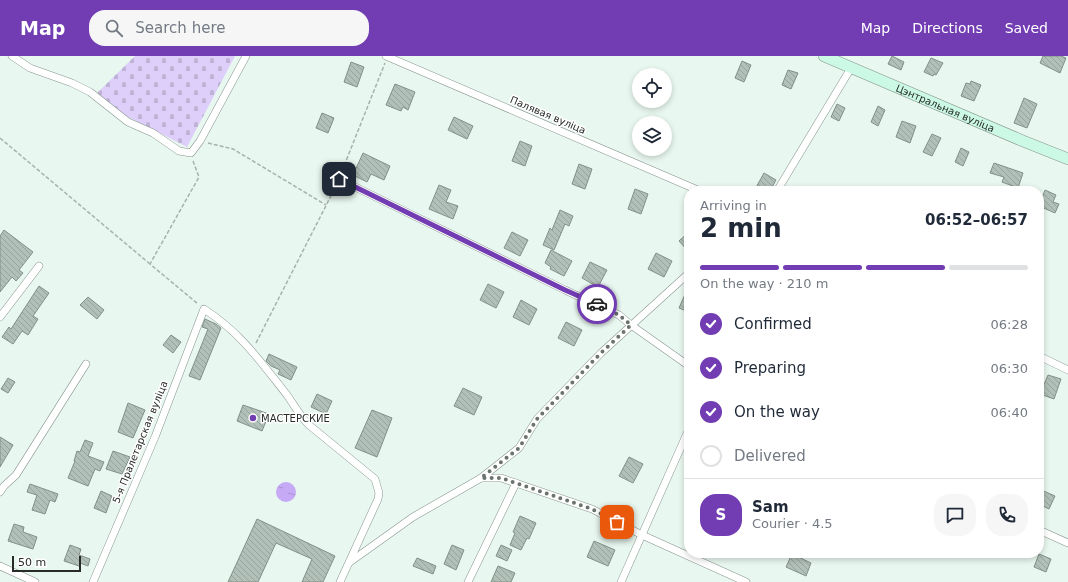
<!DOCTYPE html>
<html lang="en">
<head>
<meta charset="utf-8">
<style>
  :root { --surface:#fff; --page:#f6f6f7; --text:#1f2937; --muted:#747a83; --line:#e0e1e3; --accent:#723cb3 }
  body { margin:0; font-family:"DejaVu Sans",sans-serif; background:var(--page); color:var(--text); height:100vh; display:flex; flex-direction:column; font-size:15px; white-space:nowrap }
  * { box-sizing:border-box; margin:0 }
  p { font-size:13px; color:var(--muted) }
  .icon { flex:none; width:22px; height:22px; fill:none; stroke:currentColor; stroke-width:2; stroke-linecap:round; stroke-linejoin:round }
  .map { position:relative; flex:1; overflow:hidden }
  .sheet { position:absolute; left:684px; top:130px; width:360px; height:372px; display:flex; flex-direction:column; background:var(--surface); border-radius:16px; box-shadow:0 2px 6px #0003 }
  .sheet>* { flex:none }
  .tools { position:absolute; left:632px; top:12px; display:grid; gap:8px }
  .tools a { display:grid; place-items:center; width:40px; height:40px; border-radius:50%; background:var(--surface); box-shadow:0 2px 6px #0003; font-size:20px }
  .scale { position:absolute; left:12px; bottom:10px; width:69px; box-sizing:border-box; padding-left:4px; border:2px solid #272c29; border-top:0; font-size:11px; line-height:14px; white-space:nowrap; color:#272c29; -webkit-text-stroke:3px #fff; paint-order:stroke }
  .pin { position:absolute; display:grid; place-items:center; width:34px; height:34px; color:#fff; margin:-17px; border-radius:8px; box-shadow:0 2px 6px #0006 }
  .courier { position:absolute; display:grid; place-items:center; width:40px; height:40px; margin:-20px; border:3px solid #723cb3; border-radius:50%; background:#fff; color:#222; box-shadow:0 1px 5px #0007 }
  .overview em { font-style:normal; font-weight:800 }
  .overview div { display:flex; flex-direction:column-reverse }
  .overview { display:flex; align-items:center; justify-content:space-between; height:68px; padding:0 16px }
  h1 { font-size:26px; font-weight:800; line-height:30px }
  .bar { display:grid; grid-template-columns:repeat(4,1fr); gap:6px 4px; align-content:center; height:48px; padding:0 16px }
  .bar i { height:5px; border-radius:3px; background:var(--line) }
  .bar .selected { background:var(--accent) }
  .bar p { grid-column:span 4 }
  .line { display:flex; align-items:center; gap:10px; padding:0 16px; border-top:1px solid var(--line) }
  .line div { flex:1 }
  .round { display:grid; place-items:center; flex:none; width:42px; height:42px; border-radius:16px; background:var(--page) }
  ol { padding:0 16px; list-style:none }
  li { display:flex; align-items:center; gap:12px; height:44px }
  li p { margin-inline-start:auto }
  li .icon { padding:4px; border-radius:50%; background:var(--accent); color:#fff; stroke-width:4 }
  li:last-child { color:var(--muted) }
  li i { width:22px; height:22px; border:2px solid var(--line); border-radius:50% }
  header { display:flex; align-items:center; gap:24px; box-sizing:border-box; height:56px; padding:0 20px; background:var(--accent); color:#fff }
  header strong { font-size:19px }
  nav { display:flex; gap:22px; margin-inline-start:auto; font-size:14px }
  .search { width:280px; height:36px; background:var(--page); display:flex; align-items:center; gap:10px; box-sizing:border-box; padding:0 14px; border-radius:16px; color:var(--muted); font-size:15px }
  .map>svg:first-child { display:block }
  .cemetery { fill:url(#cemetery-stones) }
  .water { fill:url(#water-ripples) }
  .building { fill:url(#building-back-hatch); stroke:#829088 }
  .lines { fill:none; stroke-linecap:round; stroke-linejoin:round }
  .street-casing { stroke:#87958e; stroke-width:8 }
  .secondary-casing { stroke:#87958e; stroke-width:12 }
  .path { stroke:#a7b3ac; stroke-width:1.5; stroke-dasharray:4 2; stroke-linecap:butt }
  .street { stroke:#fff; stroke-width:7 }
  .secondary { stroke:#ccf8e6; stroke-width:11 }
  .done { stroke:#6b736e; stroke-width:4; stroke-dasharray:0 7.2 }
  .route { stroke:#723cb3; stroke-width:5 }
  .poi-dot { fill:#723cb3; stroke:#fff; stroke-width:1.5 }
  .labels { text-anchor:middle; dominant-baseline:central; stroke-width:3; stroke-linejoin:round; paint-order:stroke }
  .street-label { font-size:10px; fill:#272c29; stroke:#fff }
  .poi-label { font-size:10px; fill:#272c29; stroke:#fff; text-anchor:start }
</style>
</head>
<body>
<header>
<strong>Map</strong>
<div class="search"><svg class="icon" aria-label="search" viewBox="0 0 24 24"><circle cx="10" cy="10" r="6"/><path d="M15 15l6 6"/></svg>Search here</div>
<nav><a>Map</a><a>Directions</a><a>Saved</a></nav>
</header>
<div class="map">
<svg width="1068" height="526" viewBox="0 0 1068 526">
  <defs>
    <pattern id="cemetery-stones" width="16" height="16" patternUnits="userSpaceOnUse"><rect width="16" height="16" fill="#ddcff9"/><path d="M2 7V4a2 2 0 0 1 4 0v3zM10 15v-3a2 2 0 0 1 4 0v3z" fill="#beb2d5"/></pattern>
    <pattern id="water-ripples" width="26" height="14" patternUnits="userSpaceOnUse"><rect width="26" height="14" fill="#c6aaf6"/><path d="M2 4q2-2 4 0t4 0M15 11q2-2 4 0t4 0" fill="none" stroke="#aa92d3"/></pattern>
    <pattern id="building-back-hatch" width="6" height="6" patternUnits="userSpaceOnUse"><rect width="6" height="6" fill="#b1c0b8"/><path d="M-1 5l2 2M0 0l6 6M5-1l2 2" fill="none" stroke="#98a59e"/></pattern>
  </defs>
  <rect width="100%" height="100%" fill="#e8f7ef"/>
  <!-- cemetery -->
  <path class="cemetery" d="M135,0h100l-48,91 -63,-32 -27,-22z"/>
  <!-- water -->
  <circle class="water" cx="286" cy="436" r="10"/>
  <!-- building -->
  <g class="building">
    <path d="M892,0l12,6 -3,8 -13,-6z"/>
    <path d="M1043,0h18l5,2 -6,15 -20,-10z"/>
    <path d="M931,2l12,5 -7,12 -2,-1 -1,2 -9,-4z"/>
    <path d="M742,5l9,4 -7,17 -9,-4z"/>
    <path d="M351,6l13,5 -7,20 -13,-5z"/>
    <path d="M788,14l10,3 -7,16 -9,-4z"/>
    <path d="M971,25l10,4 -7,16 -13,-5 5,-13 4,1z"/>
    <path d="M395,28l20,8 -7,18 -5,-3 -2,4 -15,-6z"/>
    <path d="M1024,42l13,6 -10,24 -13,-5z"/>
    <path d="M837,48l8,4 -6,13 -8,-4z"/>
    <path d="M878,50l7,4 -7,16 -7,-4z"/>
    <path d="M322,57l12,5 -6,15 -12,-5z"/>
    <path d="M454,61l19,9 -6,13 -19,-9z"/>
    <path d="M902,65l14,5 -6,17 -14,-6z"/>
    <path d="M932,78l9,4 -9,18 -9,-4z"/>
    <path d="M520,85l12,5 -7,20 -13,-5z"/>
    <path d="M961,92l8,4 -6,14 -8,-4z"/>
    <path d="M363,97l27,13 -6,14 -13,-6 -4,8 -14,-7z"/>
    <path d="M994,107l29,10 -5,15 -16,-6 2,-5 -14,-4z"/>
    <path d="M579,108l13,5 -7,20 -13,-5z"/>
    <path d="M764,117l12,7 -6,11h-16z"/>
    <path d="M439,129l12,5 -5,12 12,4 -5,13 -24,-10z"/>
    <path d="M635,133l13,5 -7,20 -13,-5z"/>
    <path d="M1045,134l11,5 -3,7 6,2 -4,9 -16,-7z"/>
    <path d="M560,154l13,6 -4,10 -4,-2 -11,26 -11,-5 7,-17 2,2z"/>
    <path d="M4,174l29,22 -14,18 4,3 -7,8 -4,-4 -12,15v-56z"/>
    <path d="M512,176l16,8 -8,16 -16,-8z"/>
    <path d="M689,176v20l-10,-11z"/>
    <path d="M551,194l21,11 -8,15 -14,-7 1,-2 -6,-4z"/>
    <path d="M656,197l16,8 -8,16 -16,-8z"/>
    <path d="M590,206l17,8 -9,17 -16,-9z"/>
    <path d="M488,228l16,8 -8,16 -16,-8z"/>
    <path d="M689,229v27l-10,-4z"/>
    <path d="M39,230l10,7 -16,23 5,3 -10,16 -6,-4 -9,13 -11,-7 7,-10 2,2z"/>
    <path d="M88,241l16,13 -7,9 -17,-14z"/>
    <path d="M521,244l16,9 -8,16 -16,-8z"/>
    <path d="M205,263l11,5 5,4 -21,52 -11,-4 19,-47 -6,-2z"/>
    <path d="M566,266l16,8 -8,16 -16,-8z"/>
    <path d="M171,279l10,7 -8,11 -10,-8z"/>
    <path d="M269,298l28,13 -6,13 -13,-6 2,-4 -9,-4 -5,-5z"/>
    <path d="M1048,319l13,4 -7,20 -14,-5z"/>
    <path d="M8,322l7,4 -7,11 -7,-4z"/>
    <path d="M463,332l19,9 -8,18 -20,-9z"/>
    <path d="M317,338l15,7 -6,13 -15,-7z"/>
    <path d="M128,347l17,7 -12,28 -15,-6z"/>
    <path d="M243,349l26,9 -7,17 -25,-10z"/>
    <path d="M372,354l20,8 -15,39 -22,-9z"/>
    <path d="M0,381l13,8 -13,22z"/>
    <path d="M85,384l8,3 -5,13 16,6 -4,9 -5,-2 -7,17 -20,-8 7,-17h-1l3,-10 3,1z"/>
    <path d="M113,395l17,6 -8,17 -16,-5z"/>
    <path d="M629,401l14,7 -10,19 -14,-7z"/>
    <path d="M30,428l28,10 -3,8 -5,-2 -5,14 -13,-4 5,-15 -10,-3z"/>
    <path d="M1039,433l16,7 -6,13 -10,-5z"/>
    <path d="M101,435l11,5 -6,17 -12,-5z"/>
    <path d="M520,460l16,7 -7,16 -2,-1 -6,12 -11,-5 5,-12 -2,-1z"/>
    <path d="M257,463l78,37 -12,26h-21l10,-23 -36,-16 -18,39h-30z"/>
    <path d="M14,468l10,3 -1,5 14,5 -4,12 -25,-8z"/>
    <path d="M594,485l21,9 -7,16 -21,-9z"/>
    <path d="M70,489l11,4 -2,6 11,4 -2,7 -8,-3 -1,3 -15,-5z"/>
    <path d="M452,489l12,5 -8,20 -12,-6z"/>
    <path d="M501,489l11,5 -5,11 -11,-5z"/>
    <path d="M792,498l19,9 -5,13 -20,-9z"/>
    <path d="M1039,498l12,5 -5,13 -12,-5z"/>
    <path d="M417,502l19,8 -3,8 -20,-8z"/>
    <path d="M498,510l17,7 -4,9h-20z"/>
  </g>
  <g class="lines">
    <defs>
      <g id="street">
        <path d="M12,0l18,12 42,15 18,9 38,30 25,11 26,18 12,2 9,-12 46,-85"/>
        <path d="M386,0l314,135"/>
        <path d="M339,123l226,111 54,25 12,10 58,41"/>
        <path d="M777,135l74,-123"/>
        <path d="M0,261l39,-51"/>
        <path d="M1039,300l29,14"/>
        <path d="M481,422h20l91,31 50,26 104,47"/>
        <path d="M0,436l4,-6 12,-11 70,-111"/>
        <path d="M1039,474l29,13"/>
        <path d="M350,506l63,-45 68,-39 38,-30 18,-29 64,-66 88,-80"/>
        <path d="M0,510l35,16"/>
        <path d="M93,526l62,-145 49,-128c36,23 57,53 83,86 7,10 13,21 22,30l66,54 4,14 -1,6 -38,83"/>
        <path d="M468,526l48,-99"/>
        <path d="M621,526l68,-153"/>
      </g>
      <g id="secondary">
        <path id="s1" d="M824,0l199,85 45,18"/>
      </g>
    </defs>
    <!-- street casing -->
    <use href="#street" class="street-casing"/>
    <!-- secondary casing -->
    <use href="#secondary" class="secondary-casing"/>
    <!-- path -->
    <g class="path">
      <path d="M0,82l150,126"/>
      <path d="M208,87l25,6 93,56"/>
      <path d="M193,105l6,16 -49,87 48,40"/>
      <path d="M342,115l43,-108"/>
      <path d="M256,287l80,-157"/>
    </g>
    <!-- street -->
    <use href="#street" class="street"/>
    <!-- secondary -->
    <use href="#secondary" class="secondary"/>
  </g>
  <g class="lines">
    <!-- done -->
    <path class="done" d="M597,248l22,11 12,10 -30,28 -64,66 -18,29 -38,30h20l15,5 76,26 25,13"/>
    <!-- route -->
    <path class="route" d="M339,123l226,111 32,14"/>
  </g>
  <!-- markers -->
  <circle class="poi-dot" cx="253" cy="362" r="4"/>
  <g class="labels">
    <!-- street labels -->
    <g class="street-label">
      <text stroke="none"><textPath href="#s1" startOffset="132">Цэнтральная вуліца</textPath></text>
      <text transform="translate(548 59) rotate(23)">Палявая вуліца</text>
      <text transform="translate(140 386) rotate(-68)">5-я Пралетарская вуліца</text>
    </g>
    <!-- poi labels -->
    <g class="poi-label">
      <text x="261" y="362">МАСТЕРСКИЕ</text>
    </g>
  </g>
</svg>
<div class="tools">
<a><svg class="icon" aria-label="locate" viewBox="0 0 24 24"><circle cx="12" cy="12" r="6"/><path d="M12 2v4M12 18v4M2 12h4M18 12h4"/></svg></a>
<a><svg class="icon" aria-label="layers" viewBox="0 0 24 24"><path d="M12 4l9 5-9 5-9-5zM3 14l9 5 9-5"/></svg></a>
</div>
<div class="scale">50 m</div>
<div class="pin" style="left:617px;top:466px;background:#ea580c"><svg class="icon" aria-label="bag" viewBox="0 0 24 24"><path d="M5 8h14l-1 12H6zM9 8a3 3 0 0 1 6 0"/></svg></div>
<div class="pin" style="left:339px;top:123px;background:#1f2937"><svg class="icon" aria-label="home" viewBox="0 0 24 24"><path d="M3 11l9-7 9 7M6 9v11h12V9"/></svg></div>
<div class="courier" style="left:597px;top:248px"><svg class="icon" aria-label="car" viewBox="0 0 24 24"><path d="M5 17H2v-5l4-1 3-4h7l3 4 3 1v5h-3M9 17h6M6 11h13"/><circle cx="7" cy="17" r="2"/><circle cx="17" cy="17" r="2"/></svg></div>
<section class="sheet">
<div class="overview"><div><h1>2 min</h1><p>Arriving in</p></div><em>06:52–06:57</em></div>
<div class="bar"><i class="selected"></i><i class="selected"></i><i class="selected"></i><i></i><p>On the way · 210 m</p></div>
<ol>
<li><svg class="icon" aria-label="check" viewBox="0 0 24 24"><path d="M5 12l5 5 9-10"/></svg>Confirmed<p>06:28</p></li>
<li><svg class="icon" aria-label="check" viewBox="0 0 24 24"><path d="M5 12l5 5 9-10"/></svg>Preparing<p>06:30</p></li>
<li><svg class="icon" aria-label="check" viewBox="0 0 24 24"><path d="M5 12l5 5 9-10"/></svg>On the way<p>06:40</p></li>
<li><i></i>Delivered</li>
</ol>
<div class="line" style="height:72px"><b class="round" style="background:var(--accent);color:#fff">S</b><div><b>Sam</b><p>Courier · 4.5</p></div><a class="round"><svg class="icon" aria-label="chat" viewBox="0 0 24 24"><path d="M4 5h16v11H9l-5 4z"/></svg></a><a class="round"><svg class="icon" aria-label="phone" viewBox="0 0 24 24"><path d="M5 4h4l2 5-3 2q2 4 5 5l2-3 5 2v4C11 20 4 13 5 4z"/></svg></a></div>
</section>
</div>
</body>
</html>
